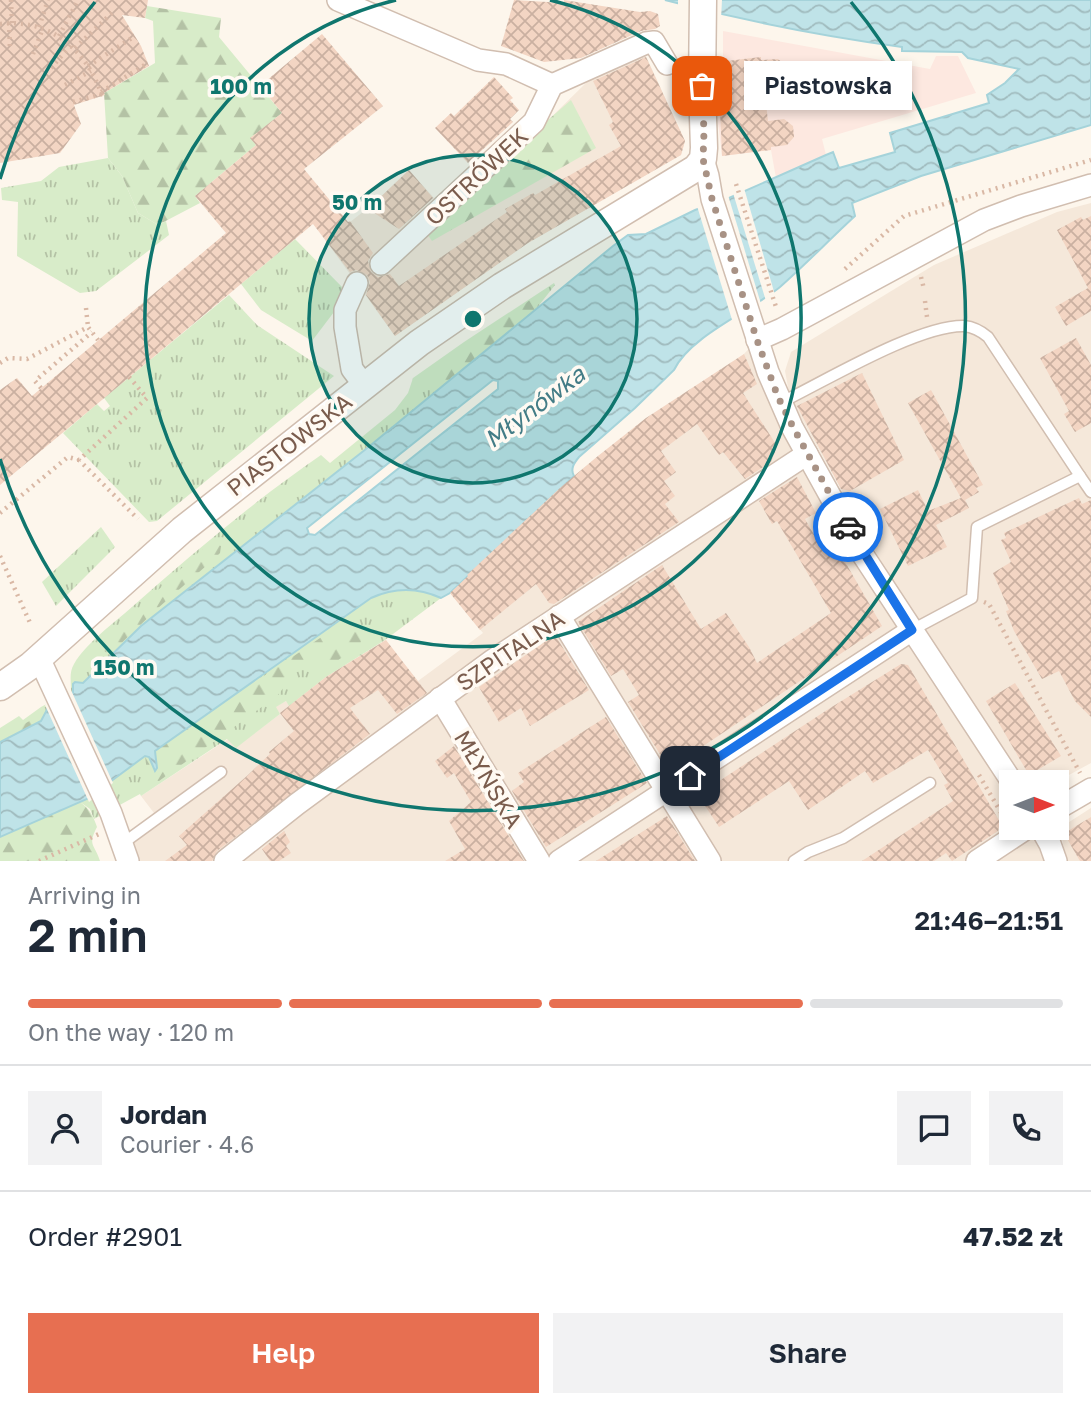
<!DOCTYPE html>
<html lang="en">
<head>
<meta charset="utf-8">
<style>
  :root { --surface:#fff; --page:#f2f2f3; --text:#1f2937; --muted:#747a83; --line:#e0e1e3; --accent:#e76f51 }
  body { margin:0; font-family:"Golos Text",sans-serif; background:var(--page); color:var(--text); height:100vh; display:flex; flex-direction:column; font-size:26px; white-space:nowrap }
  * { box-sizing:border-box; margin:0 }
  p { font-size:23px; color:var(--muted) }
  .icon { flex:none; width:38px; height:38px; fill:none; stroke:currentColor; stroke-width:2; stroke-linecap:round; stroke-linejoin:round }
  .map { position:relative; height:861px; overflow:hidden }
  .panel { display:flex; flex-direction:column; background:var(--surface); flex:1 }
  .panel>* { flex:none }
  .needle { width:46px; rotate:90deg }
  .controls { position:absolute; left:999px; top:770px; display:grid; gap:14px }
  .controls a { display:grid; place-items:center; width:70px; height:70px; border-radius:0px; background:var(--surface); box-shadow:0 4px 10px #0003; font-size:35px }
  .pin { position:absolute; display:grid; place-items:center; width:60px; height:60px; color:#fff; margin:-30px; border-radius:14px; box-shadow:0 4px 10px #0006 }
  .courier { position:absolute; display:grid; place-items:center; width:70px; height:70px; margin:-35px; border:5px solid #1a73e8; border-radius:50%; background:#fff; color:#222; box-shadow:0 2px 9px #0007 }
  .bubble { position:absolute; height:49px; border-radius:0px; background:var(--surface); box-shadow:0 4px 10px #0003; font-size:23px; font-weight:600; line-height:49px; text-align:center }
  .head em { font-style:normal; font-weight:600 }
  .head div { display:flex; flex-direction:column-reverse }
  .head { display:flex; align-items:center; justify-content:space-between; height:119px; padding:0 28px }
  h1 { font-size:46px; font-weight:600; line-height:52px }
  .bar { display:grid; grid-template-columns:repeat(4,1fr); gap:10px 7px; align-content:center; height:84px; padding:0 28px }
  .bar i { height:9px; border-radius:5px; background:var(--line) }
  .bar .active { background:var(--accent) }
  .bar p { grid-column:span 4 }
  .line { display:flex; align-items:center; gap:18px; padding:0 28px; border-top:2px solid var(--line) }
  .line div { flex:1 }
  .round { display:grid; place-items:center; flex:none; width:74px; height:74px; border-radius:0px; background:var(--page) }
  .action { display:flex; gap:14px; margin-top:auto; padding:14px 28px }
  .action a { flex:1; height:80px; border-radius:0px; background:var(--accent); color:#fff; font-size:28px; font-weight:600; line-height:80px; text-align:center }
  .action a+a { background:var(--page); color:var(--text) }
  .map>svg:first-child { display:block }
  .residential { fill:#f5e8da }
  .commercial { fill:#fde8e0 }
  .grass { fill:url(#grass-tufts) }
  .forest { fill:url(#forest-firs) }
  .water { fill:url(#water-waves); stroke:#a5d3da; stroke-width:2; fill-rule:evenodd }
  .pier { fill:#fdf6ec }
  .building { fill:url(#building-cross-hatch) }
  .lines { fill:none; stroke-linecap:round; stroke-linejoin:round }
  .service-casing { stroke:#d1beb0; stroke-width:13 }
  .minor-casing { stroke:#d1beb0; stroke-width:24 }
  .tertiary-casing { stroke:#d1beb0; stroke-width:29 }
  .path { stroke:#d9b8a5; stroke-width:4.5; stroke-dasharray:2 5; stroke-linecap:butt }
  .service { stroke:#fff; stroke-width:10 }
  .minor { stroke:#fff; stroke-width:21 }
  .tertiary { stroke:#fff; stroke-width:26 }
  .done { stroke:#a89285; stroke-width:7; stroke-dasharray:0 12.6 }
  .route { stroke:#1a73e8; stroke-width:9 }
  .ring { fill:none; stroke:#0f766e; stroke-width:3.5 }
  .labels { text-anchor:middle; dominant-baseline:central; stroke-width:7; stroke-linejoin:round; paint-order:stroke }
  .street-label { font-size:23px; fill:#7a5c4d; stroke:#fffaf3 }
  .water-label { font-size:24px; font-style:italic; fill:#437c86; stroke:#fffaf3 }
  .centre { fill:#0f766e; stroke:#fffaf3; stroke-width:3.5 }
  .ring-label { font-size:21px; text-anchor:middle; font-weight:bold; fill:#0f766e; stroke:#fffaf3; stroke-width:7; stroke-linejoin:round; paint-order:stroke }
</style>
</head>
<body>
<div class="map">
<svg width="1091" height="861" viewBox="0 0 1091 861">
  <defs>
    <pattern id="grass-tufts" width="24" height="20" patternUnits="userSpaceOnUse" patternTransform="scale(1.75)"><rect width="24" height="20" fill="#d8ecc9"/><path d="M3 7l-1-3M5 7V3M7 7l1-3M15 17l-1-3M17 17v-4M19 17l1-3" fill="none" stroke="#b4c2a5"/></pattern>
    <pattern id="forest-firs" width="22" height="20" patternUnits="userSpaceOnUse" patternTransform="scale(1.75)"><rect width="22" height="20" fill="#d8ecc9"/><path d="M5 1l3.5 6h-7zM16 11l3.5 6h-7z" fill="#b4c2a5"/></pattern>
    <pattern id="water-waves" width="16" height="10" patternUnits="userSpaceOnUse" patternTransform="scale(1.75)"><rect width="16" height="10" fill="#bfe3e8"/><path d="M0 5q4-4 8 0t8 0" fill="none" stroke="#a0bbbe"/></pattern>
    <pattern id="building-cross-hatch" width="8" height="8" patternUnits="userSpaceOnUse" patternTransform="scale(1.75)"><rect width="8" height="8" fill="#f3d5c3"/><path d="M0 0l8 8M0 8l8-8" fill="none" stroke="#cab0a1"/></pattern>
  </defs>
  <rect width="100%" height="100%" fill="#fdf6ec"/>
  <!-- residential -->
  <g class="residential">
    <path d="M645,54l40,87 -4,14 -153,88 -133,93 -69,-95 47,-37 36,-34 25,28 -59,56 6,10 146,-123 64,-63z"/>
    <path d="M1091,203v560l-35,19h-32l-137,-210 -97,-174 -5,-27 6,-19 143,-87 123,-53z"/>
    <path d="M757,340l21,57 234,385v46h29l15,33h-928l-6,-17 32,-31 -13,-17 87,-57 8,8 44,-33 -5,-7 11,-6 3,4 37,-28 59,-37 33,41 65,-48 -33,-40 124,-117 24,-20 145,-101z"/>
    <path d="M1091,808v53h-25l-4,-23 4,-14z"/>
  </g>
  <!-- commercial -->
  <path class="commercial" d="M723,31l207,38 6,-13h22l18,37 -154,46 4,16 -50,23 -5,-28 -49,6 -11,-93 12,-2z"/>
  <!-- grass -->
  <g class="grass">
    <path d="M108,158l14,18 16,37 20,12 8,-4 3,14 -73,56 -16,2 -63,-37 1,-54 -16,-2 -1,-12 40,-7 18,-14z"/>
    <path d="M295,239l48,49 -6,20 -25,33 -51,-31 -20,-26z"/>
    <path d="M554,283l1,2 -19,24 -170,140 -225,177 -58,57 -8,-1 -2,11 -23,11 -9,17 -41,21v-14l19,-12 4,4 18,-13 30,-16c0,-10 -2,-19 3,-27 11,-20 40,-41 58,-57 60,-53 122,-106 189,-152l9,8 65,-53 13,-17 5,-15 51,-36z"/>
    <path d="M229,295l28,30 77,51 -177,145 -8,1 -86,-89 34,-29 7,7 6,-5 -6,-8z"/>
    <path d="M101,527l14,20 -59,59 -14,-24z"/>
    <path d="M401,589l21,2 19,7 -56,42 -59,37 -37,29 -3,-5 -10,6 4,7 -44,34 -9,-9 -86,57 -1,-2 -46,25 -4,-10 -10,-7 281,-198 21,-11z"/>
  </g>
  <!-- forest -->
  <g class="forest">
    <path d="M147,6l74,12 -2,19 63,76 -31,25 5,7 -61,51 5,7 -42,22 -20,-12 -16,-37 -14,-18 -4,-65 51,-30 -2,-42 -8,-3z"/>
    <path d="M571,100l25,48 -164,93 -9,-13z"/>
    <path d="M530,300l7,2 -1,7 -94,76 -13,1v-13z"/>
    <path d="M212,543l9,3 -1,7 -6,6 -56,49 -47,45 -6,-1 -2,-9 8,-9 90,-84z"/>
    <path d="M347,626l11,2 6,6 -4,10 -27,20h-16l-20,7 -20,25 -118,85 -11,-2 -3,-23h4l5,14 1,-19 65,-48 58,-36 42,-29z"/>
    <path d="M37,717l4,4 -41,21v-5z"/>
    <path d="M80,802c10,7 13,14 17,25 -10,19 -2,17 3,34h-100v-24z"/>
  </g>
  <!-- water -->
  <path class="water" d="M665,0h426v125l-170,51 -69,27 3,13c-25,23 -49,48 -75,71 -29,24 -90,49 -106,83l-39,38 -56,49c-5,6 -9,12 -5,19l-124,117 -9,5c-24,-11 -46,-11 -70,0l-216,153 2,17 -2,3 -6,-14 -4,-1 -58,43 -87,38v-95l41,-21 9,-17 23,-11v-9l2,-2 8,1 58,-57 225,-177 247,-203 15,-11 18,-1 49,-24 34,-12 97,-43 7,-3 6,16 56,-16 -5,-19 99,-30 -2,-8 18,-12 14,-14 -51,-11 -6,-6 -60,-1v-4c-80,-11 -158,-26 -237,-47zM493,380l5,1v8l-183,146 -6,-1 -2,-6z"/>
  <!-- pier -->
  <g class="pier">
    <path d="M678,0h44l-1,19 -43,-12z"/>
    <path d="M744,188l31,107 -9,6 -33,-108z"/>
    <path d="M728,195l33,109 -28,19 -36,-117z"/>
    <path d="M71,690l42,93 -24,19 -44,-97 3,-4z"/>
  </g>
  <!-- building -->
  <g class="building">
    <path d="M0,0h148l-3,18 -23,-3 19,31 8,20 -45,27 1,2 -31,10 7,19 -21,29 -60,10z"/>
    <path d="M514,0l50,3v-3l76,12 10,-1 8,3 2,12 -5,3 -14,2 -60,27 -37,4 -43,-16z"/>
    <path d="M322,34l61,72 -79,63 44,53 2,-1 23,32 -5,8 3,11 7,5 12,-3 9,12 108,-74 -2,-3 28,-16 2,2 86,-49 -12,-21 4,-3 -20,-41 53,-24 39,84 -4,14 -153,88 -133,93 -29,-41 4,-13 -3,-7 -11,-5 -6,2 -37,-48 -313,261v-95l17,-12 15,18 194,-163 -31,-37 61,-51 -6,-7 32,-25 -22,-27z"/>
    <path d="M761,57v3l17,-1 8,7 1,11 -6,9 -17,1 4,34 16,-2 9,7 1,11 -7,8 -16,2v3l-49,6 -4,-94z"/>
    <path d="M494,77l19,21 -3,2 9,10 -9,9 3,3 -45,41 -33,-35 16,-15 3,3z"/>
    <path d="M409,170l24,28 -34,31 -31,-20z"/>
    <path d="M1091,216v95l-25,15 -11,-19 33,-19 -31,-58 24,-13 2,3z"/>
    <path d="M1076,338l15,27v58l-16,9 -11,-18 5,-3 -29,-53z"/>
    <path d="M744,354l13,30 -14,9 34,53 -6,16 -26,17 -22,-27 -4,3 -22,-31 -36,27 15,21 -12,9 11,15 -10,8 14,18 -125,82 -5,-1 -13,-19 -56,46 -30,-37 18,-17 -1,-1 94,-88 37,-31 48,-38z"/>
    <path d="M862,373l42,87 -54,31 -9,-2 -44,-83z"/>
    <path d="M931,390l52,95 -7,3 3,4 -14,8 4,8 -33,17 11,22 -39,19 -28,-57 38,-19 10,21 33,-13 -53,-95z"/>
    <path d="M797,477l19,36 -11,6 12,21 12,-6 53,92 -213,143 -41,-67 11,-7 -16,-26 -12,7 -33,-54 84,-57 39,64 25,-16 23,34 8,16 74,-50 -54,-92 -5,3 -13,-23z"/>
    <path d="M1079,498l3,6 9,-4v217l-16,-16 -16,-30 -17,8 -28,-48 -8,-20 3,-1 -16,-37 18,-11 -10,-22 5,-2 -2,-5z"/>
    <path d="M555,635l34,55 -59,36 -9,-18 -22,14 -20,-35z"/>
    <path d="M386,640l41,53 -30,21 -19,-24 -28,18 20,26 -153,117 -5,10h-47l22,-16 -8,-9 69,-61 22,-21 -1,-2 25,-21 -14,-18 46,-36z"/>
    <path d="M901,664l7,1 92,157 -2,9 -46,30 -6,-8 -12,8h-72l91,-60 -9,-16 4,-2 -20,-33 -55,33 -8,-12 -57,39 -19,-29 -70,46 -21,-32 129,-85z"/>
    <path d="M1015,683l46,73 -32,19 -43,-74z"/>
    <path d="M606,717l41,66 -101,64 -34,-56 12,-9 -6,-9z"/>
    <path d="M454,746l70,115h-79l20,-12 -16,-28 22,-19 -17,-29 -7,5 -12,-17z"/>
    <path d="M667,816l28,45h-99l49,-31z"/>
    <path d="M1091,817v44h-11l-14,-24 2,-6z"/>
    <path d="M284,831l6,11 -4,4 5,7 -12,8h-9l-8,-12z"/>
  </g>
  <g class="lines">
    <defs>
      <g id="service">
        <path d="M778,397l12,1c42,-21 130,-73 174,-72 10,1 17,5 24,11l92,139"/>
        <path d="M912,630l60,-32 5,-71 103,-51 11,16"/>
        <path d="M122,844l99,-72"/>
        <path d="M794,861l14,-9 35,-14 87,-55"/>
      </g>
      <g id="minor">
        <path d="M338,0l140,60 28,4 46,21"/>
        <path d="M703,159l5,17 4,23 56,173 24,55 71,128 149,227"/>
        <path d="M381,264l153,-142 18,-37 94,-42 8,-1 13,22"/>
        <path d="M357,283l-12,27v17l7,42 12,16"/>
        <path d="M757,340l25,-11 202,-109 37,-14 70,-21"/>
        <path d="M559,616l151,245"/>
        <path d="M39,658l72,155 17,48"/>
        <path d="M440,698l99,163"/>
        <path d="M1057,809l34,-20"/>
        <path d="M1041,828l9,16 6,17"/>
        <path d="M225,861l72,-57 196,-144 314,-206"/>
        <path d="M559,861l353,-231"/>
        <path d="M977,861l50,-33"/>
      </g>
      <path id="tertiary" d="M0,687l30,-21 152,-136 237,-187 83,-57 194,-118 7,-9 1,-11 -2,-61 1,-87"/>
    </defs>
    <!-- service casing -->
    <use href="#service" class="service-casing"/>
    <!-- minor casing -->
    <use href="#minor" class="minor-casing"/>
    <!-- tertiary casing -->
    <use href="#tertiary" class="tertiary-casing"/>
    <!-- path -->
    <g class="path">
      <path d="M11,0l1,23"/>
      <path d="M9,23l1,27"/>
      <path d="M0,24c50,-6 87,26 102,72"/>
      <path d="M39,27l9,-27"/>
      <path d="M59,36l19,-36"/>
      <path d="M75,48l39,-37"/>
      <path d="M33,54l10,-26"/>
      <path d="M88,66l47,-30"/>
      <path d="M51,68l20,-23"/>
      <path d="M65,85l26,-14"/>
      <path d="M101,92l47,-29"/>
      <path d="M73,102l29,-8"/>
      <path d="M736,184l41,126"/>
      <path d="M845,269l59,-53 187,-56"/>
      <path d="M921,277l3,12"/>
      <path d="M925,301l2,16"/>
      <path d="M86,308l2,19"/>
      <path d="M0,363l8,-5 19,1 61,-32 10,13"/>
      <path d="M129,377l18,21 -68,62 59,59"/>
      <path d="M41,388l-6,-7 57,-49"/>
      <path d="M0,513l68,-56 11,3"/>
      <path d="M0,556l31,69"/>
      <path d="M984,602l5,2 91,169"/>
      <path d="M979,775l24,41"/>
      <path d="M1003,817l9,-7"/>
      <path d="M39,861l60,-27"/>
    </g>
    <!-- service -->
    <use href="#service" class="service"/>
    <!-- minor -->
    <use href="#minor" class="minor"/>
    <!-- tertiary -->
    <use href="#tertiary" class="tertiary"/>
  </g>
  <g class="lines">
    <!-- done -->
    <path class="done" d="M702,86l2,46 -1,27 9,40 45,141 21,57 15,30 55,100"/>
    <!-- route -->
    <path class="route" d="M690,776l222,-146 -64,-103"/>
  </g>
  <!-- distance rings -->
  <circle cx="473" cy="319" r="164" fill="#0f766e" fill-opacity=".12"/>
  <g class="ring">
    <circle cx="473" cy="319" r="164"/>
    <path d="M550 0A328 328 0 1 1 396 0"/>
    <path d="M0 179A493 493 0 0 1 95 2M851 2A493 493 0 1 1 0 459"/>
  </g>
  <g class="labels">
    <!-- street labels -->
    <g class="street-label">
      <text transform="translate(476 176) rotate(-43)">OSTRÓWEK</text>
      <text transform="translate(289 444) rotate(-38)">PIASTOWSKA</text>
      <text transform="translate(510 650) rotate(-34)">SZPITALNA</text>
      <text transform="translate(489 779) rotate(59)">MŁYŃSKA</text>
    </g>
    <!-- water labels -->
    <g class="water-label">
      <text transform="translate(534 406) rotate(-37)">Młynówka</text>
    </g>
  </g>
  <circle cx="473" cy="319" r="10" class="centre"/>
  <g class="ring-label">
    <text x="241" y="94">100 m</text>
    <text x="357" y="210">50 m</text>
    <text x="124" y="675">150 m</text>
  </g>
</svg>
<div class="controls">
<a><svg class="needle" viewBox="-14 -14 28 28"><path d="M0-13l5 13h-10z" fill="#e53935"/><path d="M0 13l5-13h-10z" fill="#747a83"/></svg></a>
</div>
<div class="pin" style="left:702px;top:86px;background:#ea580c"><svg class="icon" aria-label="bag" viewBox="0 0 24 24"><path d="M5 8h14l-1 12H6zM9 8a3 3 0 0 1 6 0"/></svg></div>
<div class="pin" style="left:690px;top:776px;background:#1f2937"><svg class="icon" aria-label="home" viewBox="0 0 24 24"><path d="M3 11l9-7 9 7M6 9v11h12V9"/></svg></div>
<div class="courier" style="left:848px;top:527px"><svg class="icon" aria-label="car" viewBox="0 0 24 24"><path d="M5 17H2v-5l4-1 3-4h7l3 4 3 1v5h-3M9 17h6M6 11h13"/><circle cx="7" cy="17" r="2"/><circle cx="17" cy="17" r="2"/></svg></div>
<div class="bubble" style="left:744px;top:61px;width:168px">Piastowska</div>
</div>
<section class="panel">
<div class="head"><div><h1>2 min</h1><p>Arriving in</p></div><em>21:46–21:51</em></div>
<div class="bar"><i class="active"></i><i class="active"></i><i class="active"></i><i></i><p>On the way · 120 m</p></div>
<div class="line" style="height:126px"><a class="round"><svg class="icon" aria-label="person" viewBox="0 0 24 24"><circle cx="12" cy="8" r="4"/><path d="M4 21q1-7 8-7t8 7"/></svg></a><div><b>Jordan</b><p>Courier · 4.6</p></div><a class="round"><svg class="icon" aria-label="chat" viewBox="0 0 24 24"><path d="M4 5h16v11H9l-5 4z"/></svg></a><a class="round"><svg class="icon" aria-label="phone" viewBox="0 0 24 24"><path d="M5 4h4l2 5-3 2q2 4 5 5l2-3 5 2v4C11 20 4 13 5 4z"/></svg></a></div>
<div class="line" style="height:91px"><div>Order #2901</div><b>47.52 zł</b></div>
<div class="action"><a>Help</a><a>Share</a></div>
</section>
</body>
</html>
